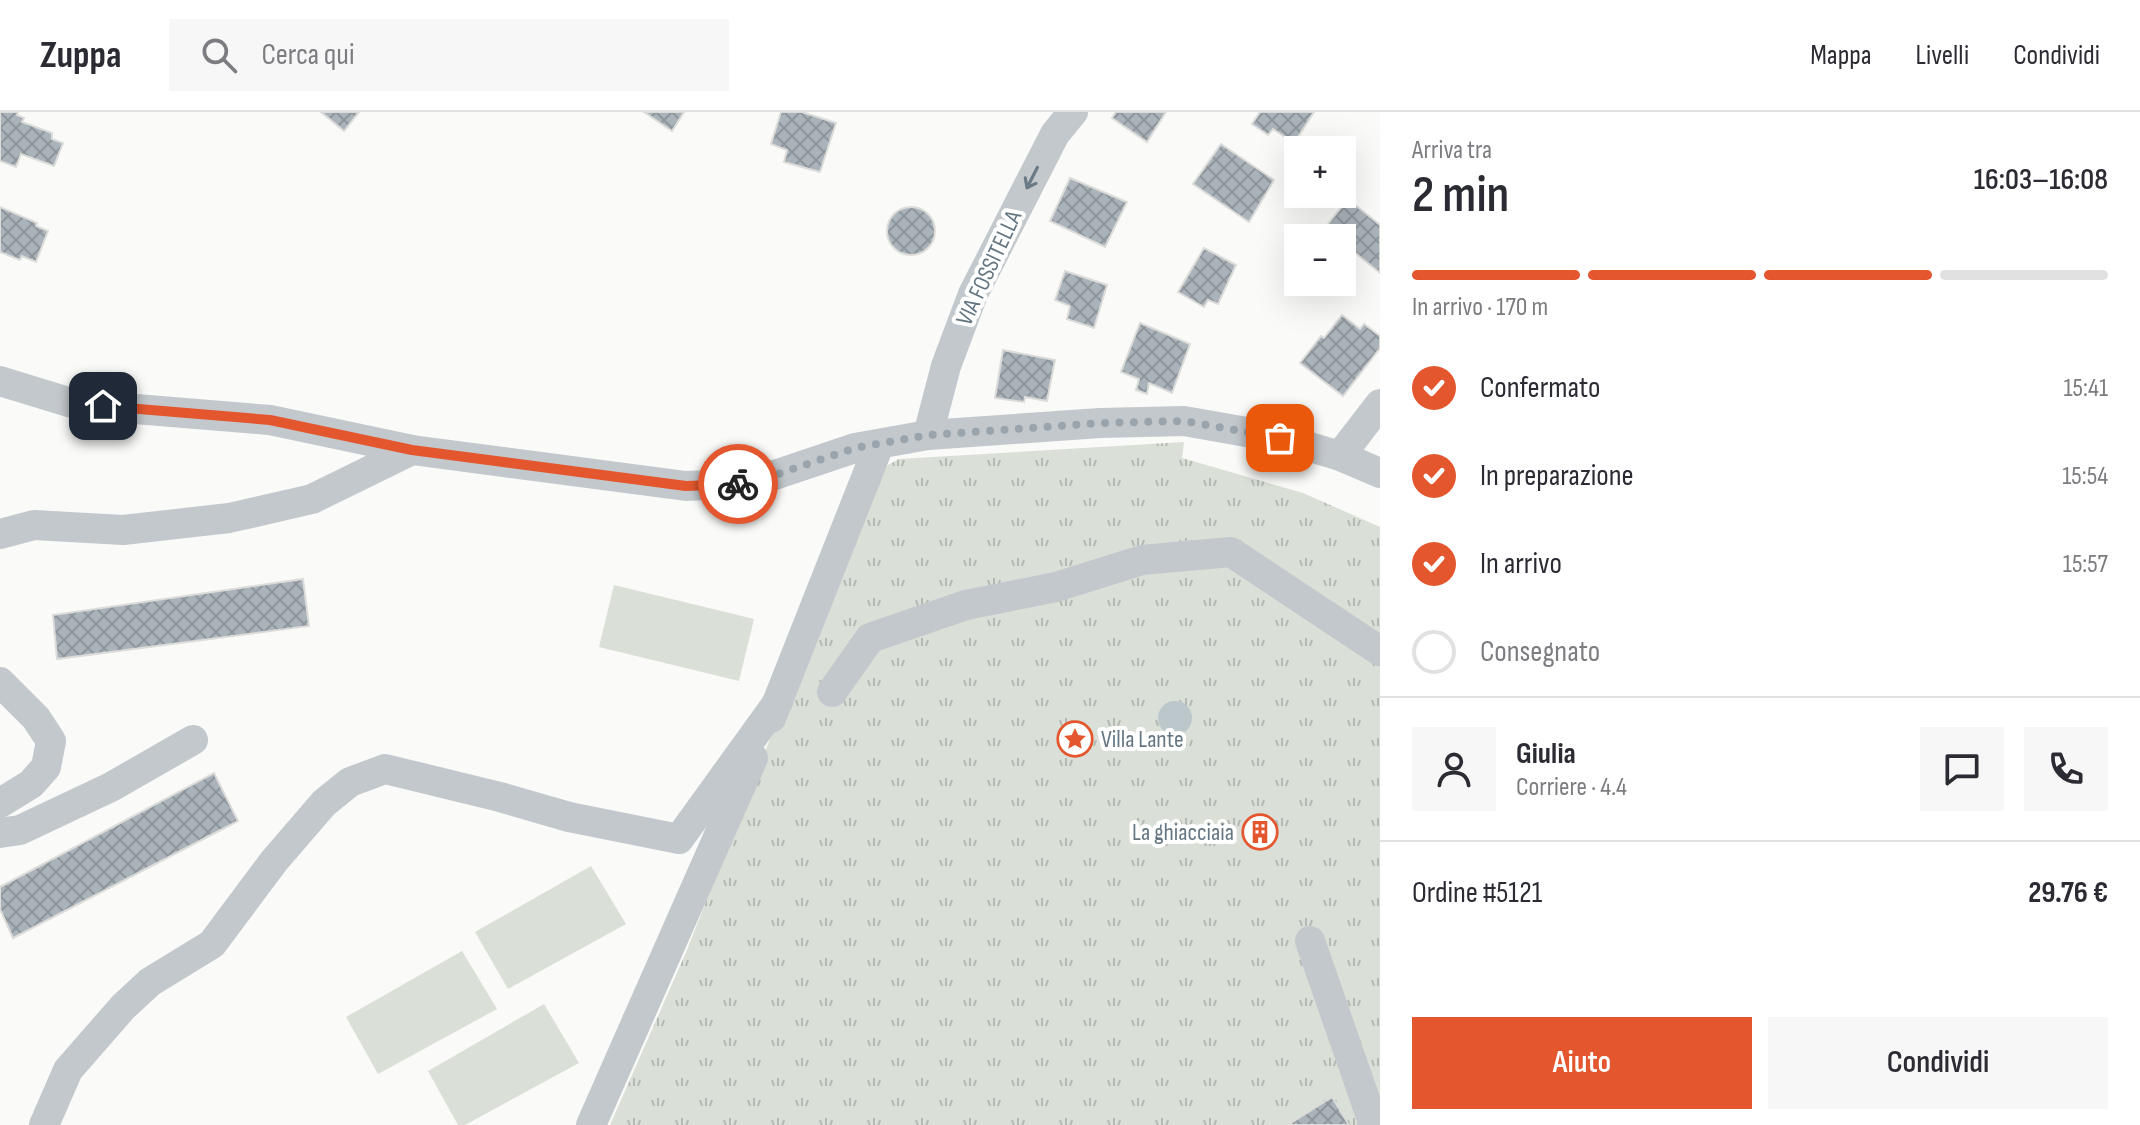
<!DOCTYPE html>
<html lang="it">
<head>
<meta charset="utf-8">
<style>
  :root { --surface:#fff; --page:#f7f7f7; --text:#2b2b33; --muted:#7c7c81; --line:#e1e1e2; --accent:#e4572e }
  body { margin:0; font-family:"Sofia Sans Condensed",sans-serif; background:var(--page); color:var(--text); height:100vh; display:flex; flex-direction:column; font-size:30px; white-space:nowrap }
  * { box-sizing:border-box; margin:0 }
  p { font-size:26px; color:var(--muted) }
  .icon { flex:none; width:44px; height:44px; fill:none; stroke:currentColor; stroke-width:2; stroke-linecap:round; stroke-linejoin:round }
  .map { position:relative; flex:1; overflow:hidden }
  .side { display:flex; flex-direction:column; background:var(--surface); width:760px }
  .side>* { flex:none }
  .buttons { position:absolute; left:1284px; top:24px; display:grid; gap:16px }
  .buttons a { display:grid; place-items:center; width:72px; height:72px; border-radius:0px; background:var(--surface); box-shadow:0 8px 32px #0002; font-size:40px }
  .pin { position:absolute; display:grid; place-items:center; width:68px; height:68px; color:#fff; margin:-34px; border-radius:16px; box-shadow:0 4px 12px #0006 }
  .courier { position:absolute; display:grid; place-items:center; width:80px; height:80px; margin:-40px; border:6px solid #e4572e; border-radius:50%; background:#fff; color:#222; box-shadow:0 2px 10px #0007 }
  .summary em { font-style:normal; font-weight:600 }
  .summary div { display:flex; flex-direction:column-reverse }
  .summary { display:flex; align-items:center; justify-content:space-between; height:136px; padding:0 32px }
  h1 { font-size:52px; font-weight:600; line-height:60px }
  .bar { display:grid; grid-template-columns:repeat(4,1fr); gap:12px 8px; align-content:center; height:96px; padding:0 32px }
  .bar i { height:10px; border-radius:6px; background:var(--line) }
  .bar .current { background:var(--accent) }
  .bar p { grid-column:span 4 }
  .line { display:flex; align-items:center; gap:20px; padding:0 32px; border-top:2px solid var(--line) }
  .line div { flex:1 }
  .round { display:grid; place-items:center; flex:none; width:84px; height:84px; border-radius:0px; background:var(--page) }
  ol { padding:0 32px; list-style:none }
  li { display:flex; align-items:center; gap:24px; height:88px }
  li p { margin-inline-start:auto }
  li .icon { padding:8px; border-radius:50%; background:var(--accent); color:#fff; stroke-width:4 }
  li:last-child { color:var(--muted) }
  li i { width:44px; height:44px; border:4px solid var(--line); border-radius:50% }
  .button { display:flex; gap:16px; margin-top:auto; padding:16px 32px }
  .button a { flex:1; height:92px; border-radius:0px; background:var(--accent); color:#fff; font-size:32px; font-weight:600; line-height:92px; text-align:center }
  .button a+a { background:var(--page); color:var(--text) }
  header { display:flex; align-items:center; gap:48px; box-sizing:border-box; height:112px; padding:0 40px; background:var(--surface); border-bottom:2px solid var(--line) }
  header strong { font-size:38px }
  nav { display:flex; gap:44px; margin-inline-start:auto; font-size:28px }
  .search { width:560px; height:72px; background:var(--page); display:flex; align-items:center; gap:20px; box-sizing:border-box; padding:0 28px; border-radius:0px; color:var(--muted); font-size:30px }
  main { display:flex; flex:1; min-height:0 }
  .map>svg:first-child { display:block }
  .grass { fill:#dadfd7 }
  .park { fill:url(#park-tufts) }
  .water { fill:#bbc7cb }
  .building { fill:url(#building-cross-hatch); stroke:#dcdcda; stroke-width:2 }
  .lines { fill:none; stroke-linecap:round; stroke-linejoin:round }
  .minor { stroke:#c3c8cc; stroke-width:30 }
  .oneway { stroke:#6a7a87 }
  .done { stroke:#99a4ac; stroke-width:8; stroke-dasharray:0 14.4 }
  .route { stroke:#e4572e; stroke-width:10 }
  .labels { text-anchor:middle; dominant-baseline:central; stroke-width:8; stroke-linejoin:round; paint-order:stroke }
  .street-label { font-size:24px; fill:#657683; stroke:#fff }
  .poi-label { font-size:24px; fill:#657683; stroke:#fff; text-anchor:start }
</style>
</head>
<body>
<header>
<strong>Zuppa</strong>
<div class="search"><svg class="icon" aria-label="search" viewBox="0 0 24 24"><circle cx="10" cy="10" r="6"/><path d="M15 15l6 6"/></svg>Cerca qui</div>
<nav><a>Mappa</a><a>Livelli</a><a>Condividi</a></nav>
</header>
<main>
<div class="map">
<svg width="1380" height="1013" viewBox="0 0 1380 1013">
  <defs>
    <pattern id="park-tufts" width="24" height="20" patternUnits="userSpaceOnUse" patternTransform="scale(2)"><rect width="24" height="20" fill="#dadfd7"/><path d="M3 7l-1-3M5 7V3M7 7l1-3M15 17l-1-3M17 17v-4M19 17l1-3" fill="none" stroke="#b4b9b4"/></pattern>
    <pattern id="building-cross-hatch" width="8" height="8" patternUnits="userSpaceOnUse" patternTransform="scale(2)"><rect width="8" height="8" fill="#aab3b9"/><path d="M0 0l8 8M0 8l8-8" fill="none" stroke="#8e969c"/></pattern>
  </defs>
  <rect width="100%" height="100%" fill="#fafaf8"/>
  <!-- grass -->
  <g class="grass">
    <path d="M614,473l140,34 -15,62 -140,-34z"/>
    <path d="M591,754l35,58 -118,65 -33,-57z"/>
    <path d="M462,839l35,58 -119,65 -32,-57z"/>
    <path d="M544,892l35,59 -114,62h-7l-30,-54z"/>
  </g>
  <!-- park -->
  <path class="park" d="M1184,330l-2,16 121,35 77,34v598h-770l77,-175 188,-478 24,-13z"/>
  <!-- water -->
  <circle class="water" cx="1175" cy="606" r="17"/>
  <!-- building -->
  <g class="building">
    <path d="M0,0h18l-1,3 7,3 -2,4 30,11v6l11,4 -9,23 -33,-12 -5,13 -16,-6z"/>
    <path d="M321,0h38l-15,19z"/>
    <path d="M644,0h40l-12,19z"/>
    <path d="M781,0h21l34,11 -16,49 -36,-10 3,-12 -16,-6z"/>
    <path d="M1116,0h50l-19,30 -35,-24z"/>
    <path d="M1260,0h54l-20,31 -21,-14 -5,6 -16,-11z"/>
    <path d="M1221,32l53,36 -25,42 -56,-38z"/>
    <path d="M1070,66l57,24 -22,45 -55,-26z"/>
    <path d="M1348,87l32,26v48l-38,-31v-4h-4l-13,-10z"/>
    <path d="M0,95l37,16 -1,3 12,5 -12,31 -14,-6 -2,4 -20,-8z"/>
    <circle cx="911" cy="119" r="24"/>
    <path d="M1204,136l32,17 -18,39 -10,-4 -4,7 -26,-15z"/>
    <path d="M1065,159l42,14 -13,43 -27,-9 3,-13 -15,-6z"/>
    <path d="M1342,203l18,14 4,-5 16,12v12l-37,48 -43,-33 21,-27 3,2z"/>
    <path d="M1140,211l50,21 -18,49 -23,-10 -2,11 -11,-4 3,-11 -18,-7z"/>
    <path d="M1003,238l52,10 -8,41 -22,-4 -1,5 -29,-4z"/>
    <path d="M303,467l6,47 -252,33 -4,-44z"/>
    <path d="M214,661l24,48 -225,117 -13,-29v-22z"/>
    <path d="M1259,708l11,5 1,12 -9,7 -11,-5 -2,-12z"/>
    <path d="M1332,985l17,28h-57l-1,-2z"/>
  </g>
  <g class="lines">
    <!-- minor -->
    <g class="minor">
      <path d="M0,269l75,23 195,16 142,30 274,36 65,-3 104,-35 73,-13 172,-12 84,-2 96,17 60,18 40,17"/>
      <path d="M928,323l18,-69 27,-72 82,-160 18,-22"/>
      <path d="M1340,344l40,-52"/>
      <path d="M0,422l34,-9 89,5 106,-12 83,-19 100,-49"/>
      <path d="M0,570l36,36 15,23 -5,26 -15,17 -31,19"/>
      <path d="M832,580l38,-54 96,-33 90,-18 86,-27 89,-8 149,99"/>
      <path d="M771,606l108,-273"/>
      <path d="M0,721l20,-3 91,-43 82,-47"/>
      <path d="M1310,829l64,184"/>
      <path d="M44,1013l24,-55 55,-63 27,-25 62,-38 62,-83 50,-58 26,-21 35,-13 115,28 69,20 110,22 99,-137"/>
      <path d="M591,1013l162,-367"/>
    </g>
  </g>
  <!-- one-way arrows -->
  <defs><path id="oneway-shaft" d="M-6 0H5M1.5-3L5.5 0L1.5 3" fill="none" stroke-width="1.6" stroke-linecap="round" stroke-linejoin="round" transform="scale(2)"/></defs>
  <use class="oneway" href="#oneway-shaft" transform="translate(1032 66) rotate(117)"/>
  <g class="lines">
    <!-- done -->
    <path class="done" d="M738,372l13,-1 104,-35 73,-13 172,-12 84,-2 96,17"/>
    <!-- route -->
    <path class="route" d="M103,294l167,14 142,30 274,36 52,-2"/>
  </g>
  <!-- icons -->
  <defs>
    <symbol id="sight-ring" viewBox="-11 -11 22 22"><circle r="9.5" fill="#fff" stroke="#e4572e" stroke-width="1.5"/><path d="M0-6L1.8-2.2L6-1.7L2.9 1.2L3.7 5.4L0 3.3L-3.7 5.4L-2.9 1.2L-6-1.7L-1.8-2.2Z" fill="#e4572e"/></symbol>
    <symbol id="building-ring" viewBox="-11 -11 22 22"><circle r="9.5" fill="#fff" stroke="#e4572e" stroke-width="1.5"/><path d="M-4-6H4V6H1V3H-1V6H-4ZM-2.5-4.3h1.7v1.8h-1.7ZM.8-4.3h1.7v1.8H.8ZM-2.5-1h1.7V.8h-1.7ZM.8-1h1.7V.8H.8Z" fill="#e4572e"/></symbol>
  </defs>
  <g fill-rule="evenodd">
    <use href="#sight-ring" x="1055" y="607" width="40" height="40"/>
    <use href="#building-ring" x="1240" y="700" width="40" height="40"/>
  </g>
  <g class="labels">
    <!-- street labels -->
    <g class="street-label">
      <text transform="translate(989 156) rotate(-65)">VIA FOSSITELLA</text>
    </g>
    <!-- poi labels -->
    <g class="poi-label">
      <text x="1101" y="627">Villa Lante</text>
      <text x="1234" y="720" text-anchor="end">La ghiacciaia</text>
    </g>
  </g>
</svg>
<div class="buttons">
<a>+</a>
<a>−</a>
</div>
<div class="pin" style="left:1280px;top:326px;background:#ea580c"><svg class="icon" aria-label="bag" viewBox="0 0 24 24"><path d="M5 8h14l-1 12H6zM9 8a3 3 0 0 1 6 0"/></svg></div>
<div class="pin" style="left:103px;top:294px;background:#1f2937"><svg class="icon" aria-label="home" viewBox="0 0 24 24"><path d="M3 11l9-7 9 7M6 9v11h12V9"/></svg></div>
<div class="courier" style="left:738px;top:372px"><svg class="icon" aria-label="bike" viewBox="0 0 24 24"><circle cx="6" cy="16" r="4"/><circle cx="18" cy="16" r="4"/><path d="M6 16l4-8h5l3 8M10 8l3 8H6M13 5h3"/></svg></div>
</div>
<section class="side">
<div class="summary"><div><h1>2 min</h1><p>Arriva tra</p></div><em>16:03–16:08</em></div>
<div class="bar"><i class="current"></i><i class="current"></i><i class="current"></i><i></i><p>In arrivo · 170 m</p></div>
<ol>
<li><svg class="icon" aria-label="check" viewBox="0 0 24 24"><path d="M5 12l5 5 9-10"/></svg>Confermato<p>15:41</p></li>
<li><svg class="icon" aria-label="check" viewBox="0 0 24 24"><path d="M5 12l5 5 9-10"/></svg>In preparazione<p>15:54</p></li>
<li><svg class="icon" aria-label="check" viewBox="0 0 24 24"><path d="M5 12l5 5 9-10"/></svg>In arrivo<p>15:57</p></li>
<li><i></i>Consegnato</li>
</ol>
<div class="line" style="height:144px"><a class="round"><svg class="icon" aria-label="person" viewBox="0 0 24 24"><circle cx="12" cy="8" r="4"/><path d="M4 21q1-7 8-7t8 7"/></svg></a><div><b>Giulia</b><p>Corriere · 4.4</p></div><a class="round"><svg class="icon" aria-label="chat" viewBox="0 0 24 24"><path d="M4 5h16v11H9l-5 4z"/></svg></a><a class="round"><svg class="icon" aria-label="phone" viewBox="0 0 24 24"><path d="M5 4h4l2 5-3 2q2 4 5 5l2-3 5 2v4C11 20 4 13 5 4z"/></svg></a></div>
<div class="line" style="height:104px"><div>Ordine #5121</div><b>29.76 €</b></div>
<div class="button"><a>Aiuto</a><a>Condividi</a></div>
</section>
</main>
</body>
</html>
